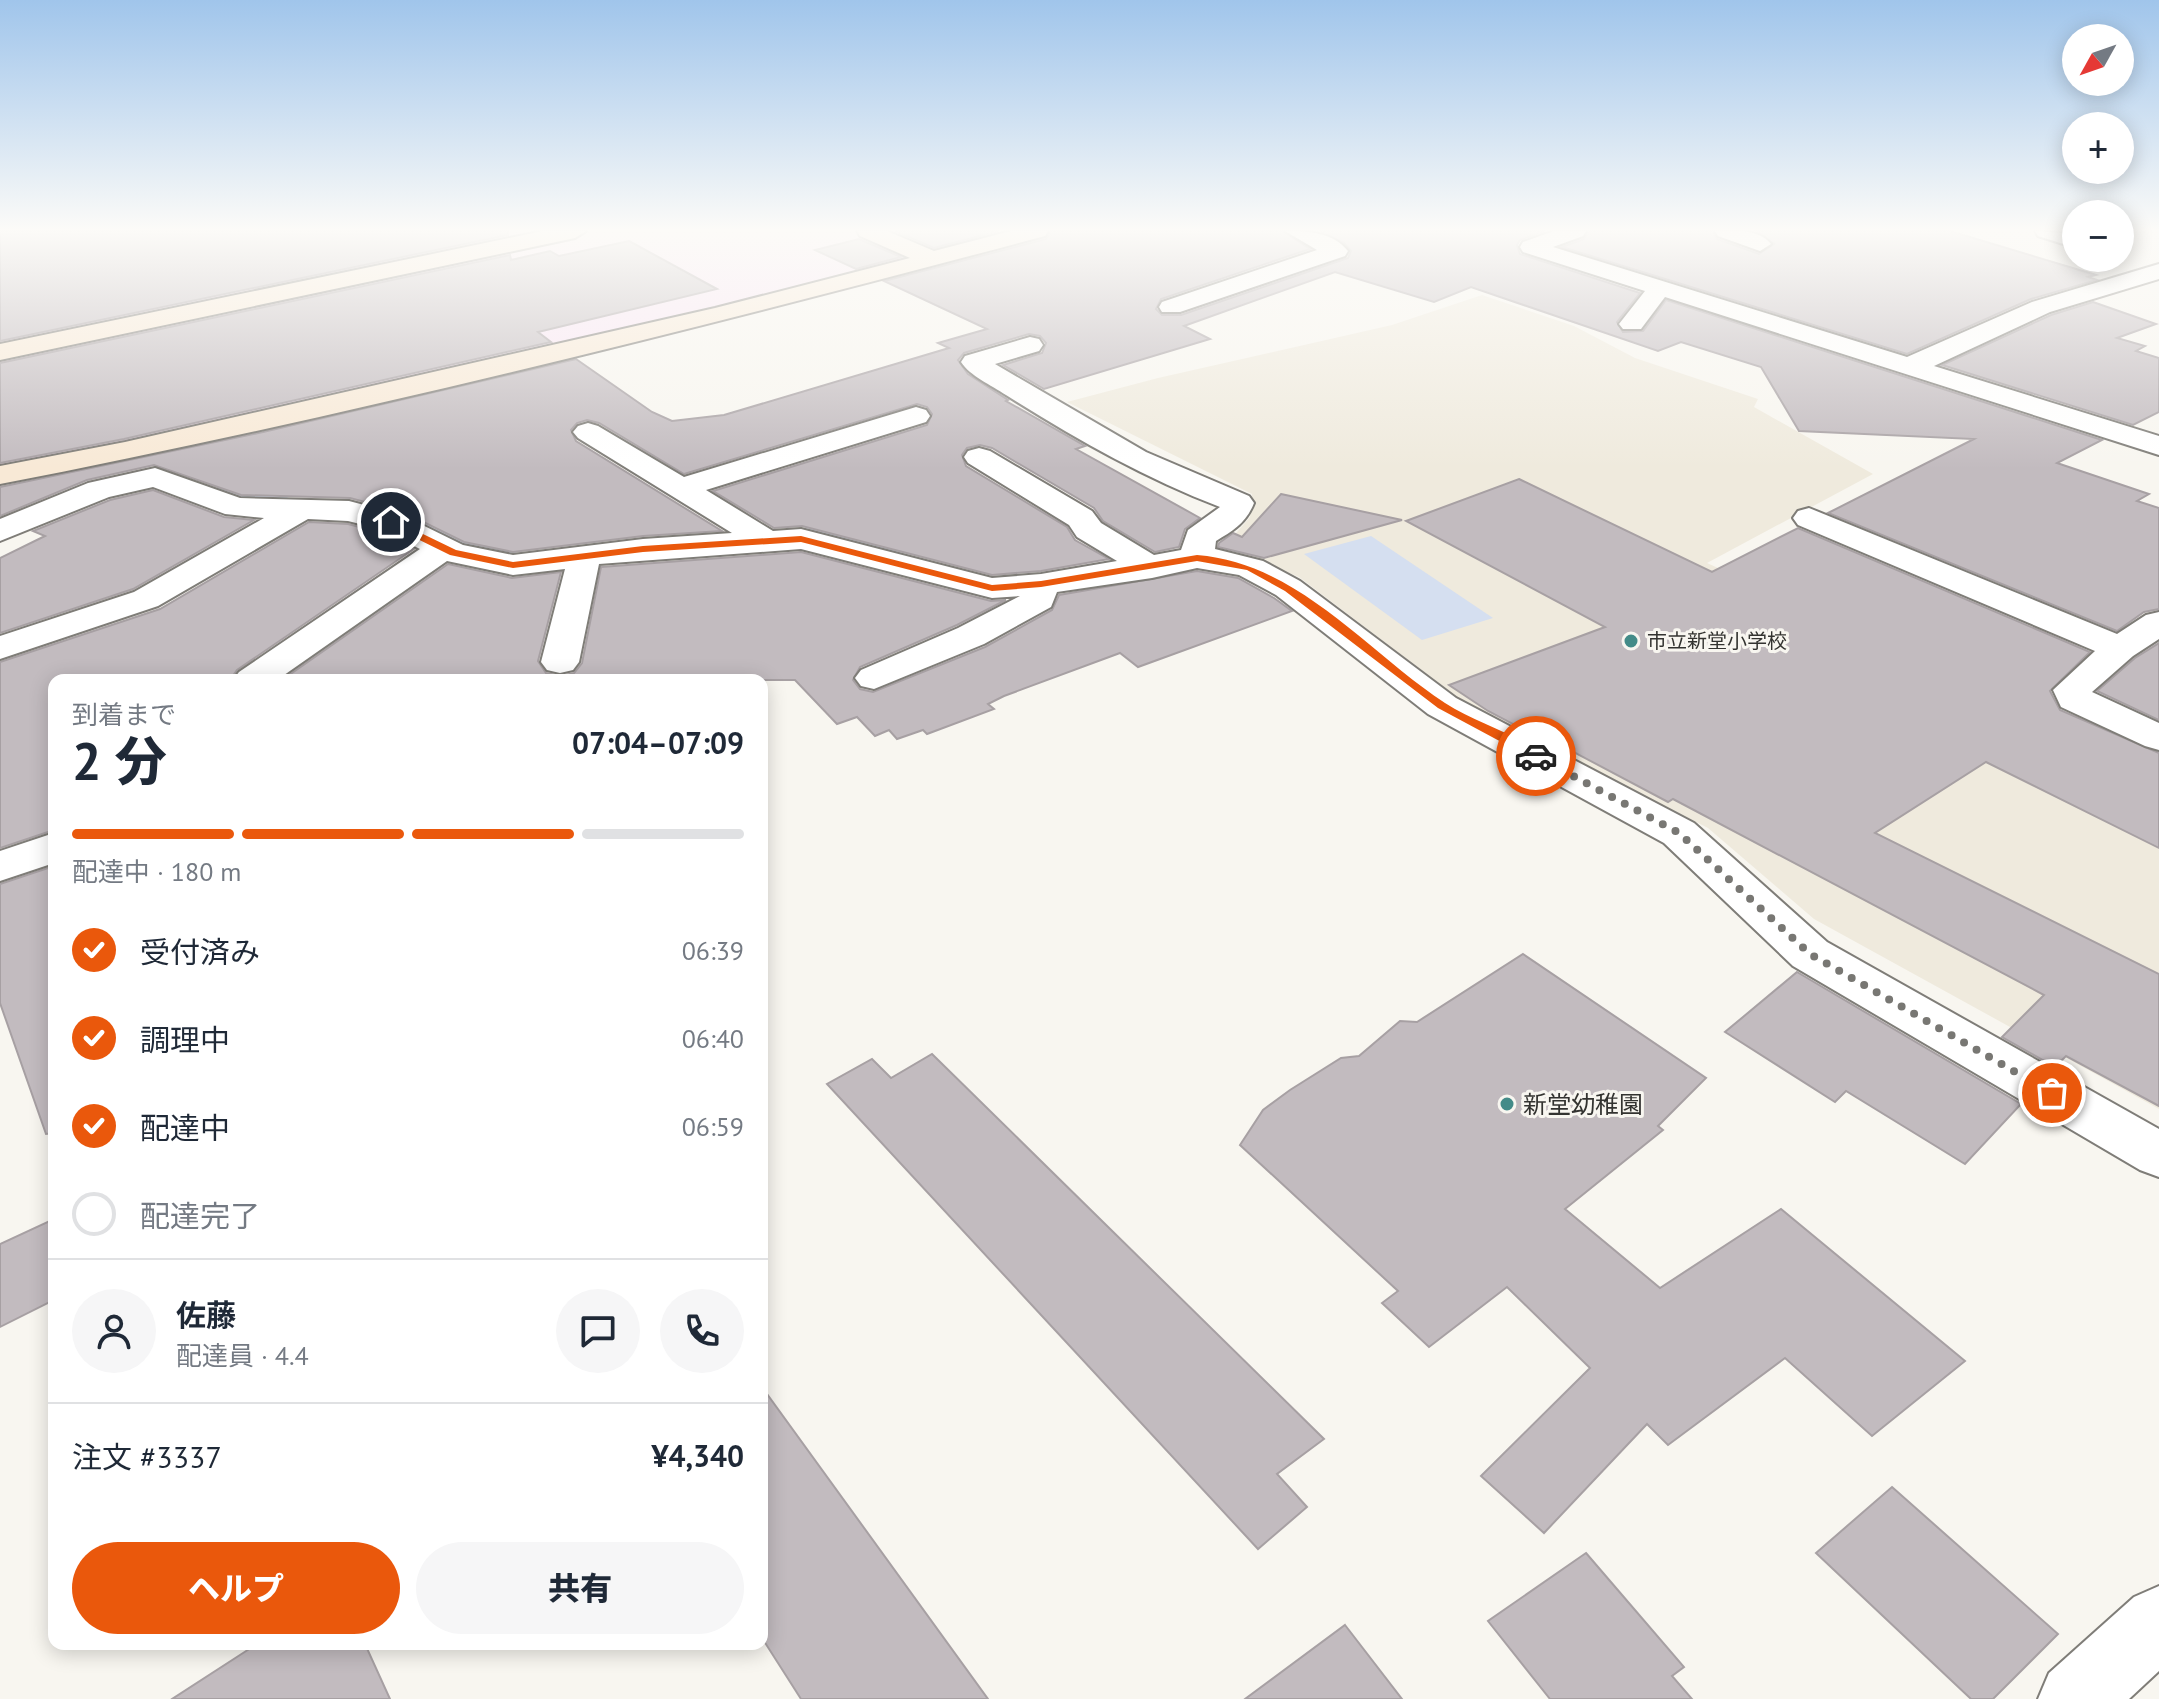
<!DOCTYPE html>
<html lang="ja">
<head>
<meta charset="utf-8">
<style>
  :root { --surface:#fff; --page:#f6f6f7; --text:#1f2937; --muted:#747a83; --line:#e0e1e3; --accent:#ea580c }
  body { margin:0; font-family:"PT Sans","Noto Sans JP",sans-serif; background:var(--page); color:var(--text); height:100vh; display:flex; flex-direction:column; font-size:30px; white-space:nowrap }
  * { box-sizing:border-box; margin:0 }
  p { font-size:26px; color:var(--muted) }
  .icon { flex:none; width:44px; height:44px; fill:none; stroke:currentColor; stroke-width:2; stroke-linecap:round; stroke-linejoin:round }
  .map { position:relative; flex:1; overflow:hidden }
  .panel { position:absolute; left:48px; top:674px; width:720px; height:976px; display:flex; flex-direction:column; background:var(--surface); border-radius:16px; box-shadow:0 4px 20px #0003 }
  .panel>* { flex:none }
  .needle { width:52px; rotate:230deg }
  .controls { position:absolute; left:2062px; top:24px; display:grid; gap:16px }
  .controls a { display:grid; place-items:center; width:72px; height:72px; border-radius:50%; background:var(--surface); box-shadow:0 4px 20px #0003; font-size:40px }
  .pin { position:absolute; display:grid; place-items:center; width:68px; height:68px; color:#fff; margin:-34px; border:4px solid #fff; border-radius:50%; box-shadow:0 2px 8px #0007 }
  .courier { position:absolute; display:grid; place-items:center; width:80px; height:80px; margin:-40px; border:6px solid #ea580c; border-radius:50%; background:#fff; color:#222; box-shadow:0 2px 10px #0007 }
  .headline em { font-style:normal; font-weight:800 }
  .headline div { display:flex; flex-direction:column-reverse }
  .headline { display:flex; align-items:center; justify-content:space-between; height:136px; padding:0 24px }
  h1 { font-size:52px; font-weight:800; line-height:60px }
  .bar { display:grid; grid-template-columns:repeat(4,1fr); gap:12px 8px; align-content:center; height:96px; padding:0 24px }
  .bar i { height:10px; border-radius:6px; background:var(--line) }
  .bar .active { background:var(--accent) }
  .bar p { grid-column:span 4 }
  .line { display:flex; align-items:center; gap:20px; padding:0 24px; border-top:2px solid var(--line) }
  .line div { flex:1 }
  .round { display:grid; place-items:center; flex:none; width:84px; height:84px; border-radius:42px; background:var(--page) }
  ol { padding:0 24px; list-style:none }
  li { display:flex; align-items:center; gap:24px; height:88px }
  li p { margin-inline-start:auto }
  li .icon { padding:8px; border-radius:50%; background:var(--accent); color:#fff; stroke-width:4 }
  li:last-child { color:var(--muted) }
  li i { width:44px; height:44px; border:4px solid var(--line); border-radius:50% }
  .button { display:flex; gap:16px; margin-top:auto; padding:16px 24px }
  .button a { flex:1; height:92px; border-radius:48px; background:var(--accent); color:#fff; font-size:32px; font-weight:800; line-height:92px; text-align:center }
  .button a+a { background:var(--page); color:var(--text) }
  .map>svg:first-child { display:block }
  .industrial { fill:#f9e5f5 }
  .built { fill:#efeadd }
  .water { fill:#d5dff0 }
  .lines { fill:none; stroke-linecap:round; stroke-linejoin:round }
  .stream { fill:#d5dff0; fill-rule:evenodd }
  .building { fill:#c2bbbf; stroke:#a7a0a3; stroke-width:2 }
  .street-casing { stroke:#7f7d78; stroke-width:4 }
  .secondary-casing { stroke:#7f7d78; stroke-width:4 }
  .street { fill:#fff; fill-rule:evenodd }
  .secondary { fill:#f8e9d6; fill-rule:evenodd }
  .route { fill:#ea580c }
  .done { stroke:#787773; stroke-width:8; stroke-dasharray:0 14.4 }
  .poi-dot { fill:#438b88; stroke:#f8f6f0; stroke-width:3 }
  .labels { text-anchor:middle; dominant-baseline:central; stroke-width:6; stroke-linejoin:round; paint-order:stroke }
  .poi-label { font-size:20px; fill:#333330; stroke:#f8f6f0; text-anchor:start }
  .near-poi-label { font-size:24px; fill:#333330; stroke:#f8f6f0; text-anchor:start }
</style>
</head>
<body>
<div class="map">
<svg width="2159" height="1699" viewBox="0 0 2159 1699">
  <rect width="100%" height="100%" fill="#f8f6f0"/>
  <!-- industrial -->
  <path class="industrial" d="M0,231h1020l-317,83 -489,113 -214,42z"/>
  <!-- built -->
  <path class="built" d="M1482,295l92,31 61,32 123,41 -4,8 119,67 -166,89 328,149 124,43v354l-345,-190 -106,-91 -241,-123 -168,-128 -75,-30 26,-30 2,-23 -185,-92 91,-24 234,-53z"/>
  <!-- water -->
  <path class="water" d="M1371,536l122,82 -71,22 -118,-86z"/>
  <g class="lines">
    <!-- stream -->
    <g class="stream">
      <path d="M223,482l41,14h21l7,4c-19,15 -54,-4 -74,-11v-6z"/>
      <path d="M413,519l104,34 3,3 -8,5 -5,-2 -99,-33v-6z"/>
      <path d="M828,528l83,28 3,3 -8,5 -79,-28 -41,1 -7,-4 7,-4z"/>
    </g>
  </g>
  <!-- building -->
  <g class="building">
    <path d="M0,231h508v4l-508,106z"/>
    <path d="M895,231h104l-65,17z"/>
    <path d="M1051,231h231l28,18 -149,50 -5,10 6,6h19l167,-57 3,-7 -7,-8 -24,-12h225l-25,9 -3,5 3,9 120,39 -23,29 6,10 20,-1 23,-31 436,140 -45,23 92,31 -12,7 22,7v101l-15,3 -27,19 -289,-118 146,-74 -175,-8 -38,-64 -80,-25 -23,9 -187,-64 -37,15 -99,-30 -151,54 26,13 -166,50 -41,-24 39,-12 4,-10 -6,-7 -11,-2 -65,19 -6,7 10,14 40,26 -2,1 79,45 -9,3 124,69 -15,11 -6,18 -24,5 -52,-31 -9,-13 -102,-60 -12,-3 -13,3 -5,7 4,11 101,61 8,13 34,19 -68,12 -49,4 -190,-49 -28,2 -61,-37 214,-66 5,-11 -5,-7 -10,-3 -233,70 -85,-51 -12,-3 -10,3 -6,7 5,11 146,90 -79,5 -130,16 -49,-10 -61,-30 -53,-14 -109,-3 -87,-30 -67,15 -87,36v-29l263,-55 313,-73 76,53 20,9 52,-6 225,-67 -11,-5 49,-14 -103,-48 162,-42z"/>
    <path d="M1589,231h123l5,8 42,15 15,-10 -17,-13h193l146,44 -8,2 9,3 -66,19 -124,55 -345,-107 22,-8z"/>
    <path d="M859,239l42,18 -45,12 -41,-19z"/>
    <path d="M629,241l88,48 -179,43 13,10 -427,97 -124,24v-100l510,-108 1,5 39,-9 9,5z"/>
    <path d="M2093,302l63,22 -39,14 28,8 -9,5 23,7v54l-26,13 -191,-60 109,-50z"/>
    <path d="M1519,479l193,93 86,-44 292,124 -40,39 10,19 99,43v95l-173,-86 -111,71 284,141v132l-93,-50 -11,11 -53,-30 42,-42 -371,-196 -5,3 -134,-71 -4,2 -42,-22 -39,-26 156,-58 -199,-106z"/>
    <path d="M153,490l71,27 30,3 -121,69 -133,44v-75l45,-22 -12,-5 77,-31z"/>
    <path d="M1281,494l121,26 -138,38 -46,-11 1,-4 14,-10 9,4z"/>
    <path d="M309,522l39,2 31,8 35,17 -177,121 -7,10h-176v150l-54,18v-186l160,-53z"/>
    <path d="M801,552l190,49 15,-1 -49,25 -97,42 -7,13 7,9 13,3 112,-45 67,-37 7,-15 138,-24 41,7 36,20 18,13 -154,56 -18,-14 -116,43 -16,8 6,5 -67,25 -4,-4 -26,9 -8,-9 -14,6 -18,-19 -20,7 -42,-44h-513l166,-116 64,14 49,-6 -23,89 8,12 15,3 13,-3 8,-10 19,-96z"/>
    <path d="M2159,643v77l-62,-29 38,-33z"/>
    <path d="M54,866v267l-8,1 -46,-131v-119z"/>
    <path d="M1523,954l183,124 -48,48 5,4 -98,79 95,79 121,-79 184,152 -93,75 -87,-78 -117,87 -21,-21 -103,109 -63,-57 109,-108 -83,-81 -78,60 -47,-44 16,-12 -158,-146 23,-35 27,-20 51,-32 18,-2 41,-35 17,1z"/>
    <path d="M1797,972l224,132 -56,60 -119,-73 -11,11 -110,-70z"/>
    <path d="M932,1054l392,385 -47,35 30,33 -49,42 -431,-465 45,-25 19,19z"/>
    <path d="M54,1219v81l-54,27v-83z"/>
    <path d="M762,1387l226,312h-187l-39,-61z"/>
    <path d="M1892,1487l166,147 -65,65h-22l-155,-146z"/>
    <path d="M1586,1553l98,114 -12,9 20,23h-142l-62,-78z"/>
    <path d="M1345,1625l57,74h-157z"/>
    <path d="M257,1644h108l25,55h-218z"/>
  </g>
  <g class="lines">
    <defs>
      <g id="street">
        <path d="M1285,231c22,0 48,1 63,20l-3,5 -165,56h-18l-3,-5 3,-5 155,-52z"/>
        <path d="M1554,231h32l-3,5 -30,11 354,110 125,-55 127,-38v15l-109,33 -116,54 225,70v19l-494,-158 -24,32h-18l-4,-5 26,-33 -122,-39 -3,-5 3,-5z"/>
        <path d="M1715,231c19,0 43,-3 56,13l-11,7 -42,-15z"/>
        <path d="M2035,231l41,3v14l-38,-12z"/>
        <path d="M1030,337l9,2 4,6 -4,6 -44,13 151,88 103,44 5,7c-8,20 -20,27 -38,38l-1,8 48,12 37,20 156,117 238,125 133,119 332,187v48l-19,-7 -347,-204 -129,-123 -236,-129 -152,-119 -37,-20 -42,-7 -45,10 -95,14 -6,15 -67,37 -110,45 -13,-3 -6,-8 6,-8 97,-42 62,-32 -28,2 -191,-49 -202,15 -20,98 -6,8 -13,3 -13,-3 -6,-8 24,-93 -52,6 -66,-14 -170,119h-44l6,-8 181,-123 -40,-20 -32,-8 -40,-2 -150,87 -158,53v-23l134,-44 130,-74 -39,-4 -72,-27 -44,10 -109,44v-22l88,-36 67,-15 85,30 109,3 53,14 61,30 50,10 130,-16 89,-6 -154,-95 -5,-6 5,-6 10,-3 10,3 86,51 232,-70 10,3 4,6 -4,6 -220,68 67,41 28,-2 191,49 49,-4 76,-13 -40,-24 -8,-12 -101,-62 -4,-6 4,-6 11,-3 11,3 102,60 9,12 53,32 27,-5 7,-20 32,-23c-76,-29 -146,-69 -214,-112 -15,-10 -36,-19 -45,-33l4,-6z"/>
        <path d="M1809,508l308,126 29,-19 13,-3v27l-26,17 -41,36 67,31v27l-14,-4 -84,-39 -8,-17 42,-39 -297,-126 -5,-7 5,-7z"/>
        <path d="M54,833v30l-54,18v-30z"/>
        <path d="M2159,1586v85l-30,28h-91l11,-26 85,-76z"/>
      </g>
      <g id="secondary">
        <path d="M543,231h43l-11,7 -575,122v-16z"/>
        <path d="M857,231h30l47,20 77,-20h37l-3,5c-346,92 -694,180 -1045,248v-18l125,-24 590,-134 195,-50 -50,-22z"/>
      </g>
    </defs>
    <!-- street casing -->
    <use href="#street" class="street-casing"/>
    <!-- secondary casing -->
    <use href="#secondary" class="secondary-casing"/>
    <!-- street -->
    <use href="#street" class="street"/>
    <!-- secondary -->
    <use href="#secondary" class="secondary"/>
  </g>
  <!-- sky -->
  <linearGradient id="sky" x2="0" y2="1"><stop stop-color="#a0c5eb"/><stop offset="0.49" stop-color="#fcfbf8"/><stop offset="1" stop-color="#fcfbf8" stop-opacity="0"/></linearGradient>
  <rect width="2159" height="469" fill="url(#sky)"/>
  <!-- route -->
  <path class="route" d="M387,520h7l62,30 57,12 130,-16 158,-10 191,49 49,-4 156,-26c101,8 168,95 248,148 30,20 70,29 97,53l-11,2 -93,-50 -153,-117 -38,-21 -50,-9 -156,26 -49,4 -191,-49 -158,10 -130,16 -63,-13 -63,-31z"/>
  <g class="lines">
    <!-- done -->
    <path class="done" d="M1536,756l143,77 131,121 242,139"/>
  </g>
  <!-- markers -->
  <g class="poi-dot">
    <circle cx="1631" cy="641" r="8"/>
    <circle cx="1507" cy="1104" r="8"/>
  </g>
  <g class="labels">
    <!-- poi labels -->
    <g class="poi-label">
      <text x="1647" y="641">市立新堂小学校</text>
    </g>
    <!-- near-poi labels -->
    <g class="near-poi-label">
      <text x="1523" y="1104">新堂幼稚園</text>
    </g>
  </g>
</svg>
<div class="controls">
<a><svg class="needle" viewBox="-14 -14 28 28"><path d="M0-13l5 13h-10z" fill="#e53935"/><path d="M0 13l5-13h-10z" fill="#747a83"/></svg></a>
<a>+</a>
<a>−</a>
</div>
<div class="pin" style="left:2052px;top:1093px;background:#ea580c"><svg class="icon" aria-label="bag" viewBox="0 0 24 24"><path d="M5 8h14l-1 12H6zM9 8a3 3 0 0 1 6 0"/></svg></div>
<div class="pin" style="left:391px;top:522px;background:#1f2937"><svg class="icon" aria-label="home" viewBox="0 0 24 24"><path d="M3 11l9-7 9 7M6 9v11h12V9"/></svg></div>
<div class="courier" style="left:1536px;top:756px"><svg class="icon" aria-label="car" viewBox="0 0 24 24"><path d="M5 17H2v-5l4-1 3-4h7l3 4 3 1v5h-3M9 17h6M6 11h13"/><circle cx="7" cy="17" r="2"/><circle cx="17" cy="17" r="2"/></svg></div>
<section class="panel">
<div class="headline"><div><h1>2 分</h1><p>到着まで</p></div><em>07:04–07:09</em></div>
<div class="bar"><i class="active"></i><i class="active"></i><i class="active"></i><i></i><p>配達中 · 180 m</p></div>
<ol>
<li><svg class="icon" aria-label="check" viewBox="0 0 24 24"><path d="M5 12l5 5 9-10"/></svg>受付済み<p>06:39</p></li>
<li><svg class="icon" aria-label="check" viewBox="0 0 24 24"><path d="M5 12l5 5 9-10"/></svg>調理中<p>06:40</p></li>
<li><svg class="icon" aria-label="check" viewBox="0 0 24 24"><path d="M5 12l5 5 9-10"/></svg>配達中<p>06:59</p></li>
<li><i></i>配達完了</li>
</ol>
<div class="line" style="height:144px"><a class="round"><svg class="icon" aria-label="person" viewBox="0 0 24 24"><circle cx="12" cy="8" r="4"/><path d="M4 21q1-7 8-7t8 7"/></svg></a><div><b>佐藤</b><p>配達員 · 4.4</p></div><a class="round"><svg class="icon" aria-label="chat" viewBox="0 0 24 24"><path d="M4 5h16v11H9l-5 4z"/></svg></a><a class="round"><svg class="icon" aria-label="phone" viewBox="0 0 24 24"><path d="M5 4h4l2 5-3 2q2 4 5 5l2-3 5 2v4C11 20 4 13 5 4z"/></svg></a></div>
<div class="line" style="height:104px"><div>注文 #3337</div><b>¥4,340</b></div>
<div class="button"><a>ヘルプ</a><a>共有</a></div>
</section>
</div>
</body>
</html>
